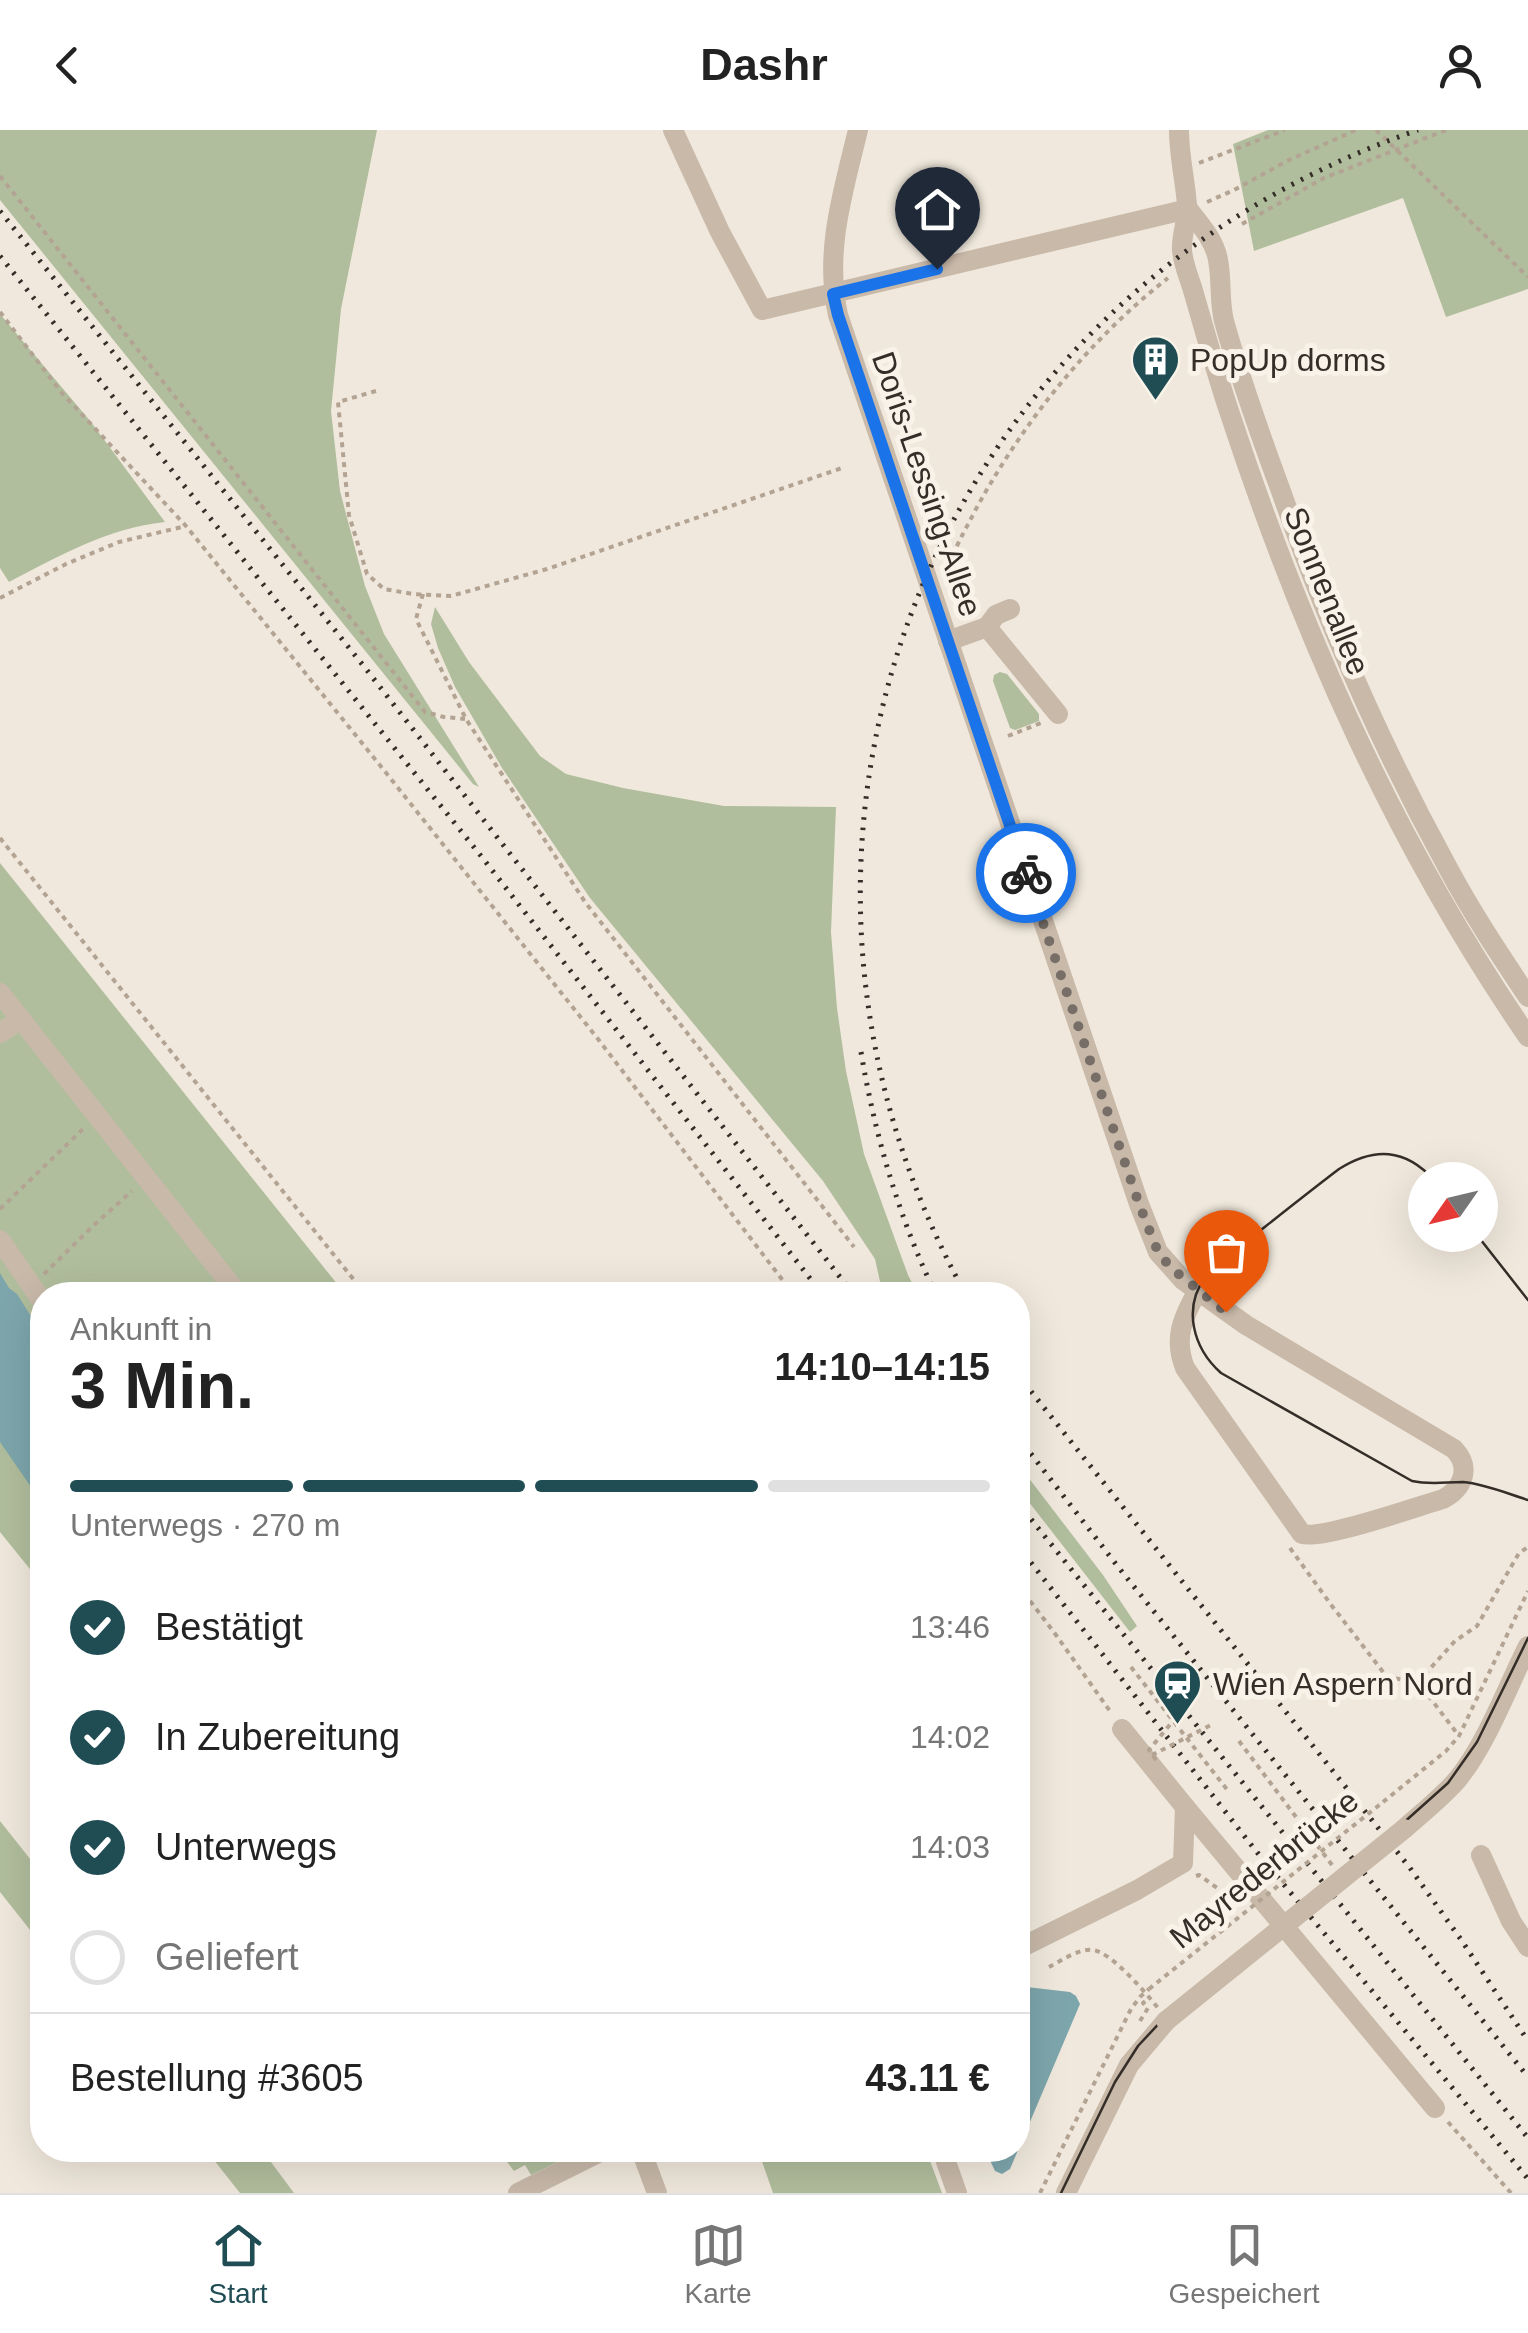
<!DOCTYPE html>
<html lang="de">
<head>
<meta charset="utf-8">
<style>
  :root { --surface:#fff; --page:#f2f2f2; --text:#222; --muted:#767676; --line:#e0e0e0; --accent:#204d54 }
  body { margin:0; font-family:Arial,sans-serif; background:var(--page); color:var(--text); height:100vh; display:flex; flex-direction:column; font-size:38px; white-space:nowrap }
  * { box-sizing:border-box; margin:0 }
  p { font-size:32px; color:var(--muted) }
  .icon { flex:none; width:55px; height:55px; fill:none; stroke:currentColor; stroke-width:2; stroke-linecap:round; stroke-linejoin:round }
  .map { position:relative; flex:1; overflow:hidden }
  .drawer { position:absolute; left:30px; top:1152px; width:1000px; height:880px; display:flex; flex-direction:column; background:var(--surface); border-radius:40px; box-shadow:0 10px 40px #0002 }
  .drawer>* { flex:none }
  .needle { width:65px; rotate:236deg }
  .buttons { position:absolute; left:1408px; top:1032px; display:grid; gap:20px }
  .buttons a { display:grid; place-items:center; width:90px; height:90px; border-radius:50%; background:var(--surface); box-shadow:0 10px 40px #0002; font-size:50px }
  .pin { position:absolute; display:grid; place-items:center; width:85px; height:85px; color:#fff; margin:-102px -42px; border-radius:50% 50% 50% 0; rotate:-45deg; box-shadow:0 0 10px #0007 }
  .pin .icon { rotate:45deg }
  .courier { position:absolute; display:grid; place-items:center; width:100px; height:100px; margin:-50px; border:8px solid #1a73e8; border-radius:50%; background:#fff; color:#222; box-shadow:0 2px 12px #0007 }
  .head em { font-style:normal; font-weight:700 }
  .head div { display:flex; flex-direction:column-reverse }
  .head { display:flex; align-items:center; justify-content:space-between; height:170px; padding:0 40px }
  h1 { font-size:65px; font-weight:700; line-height:75px }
  .bar { display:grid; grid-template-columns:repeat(4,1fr); gap:15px 10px; align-content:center; height:120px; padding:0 40px }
  .bar i { height:12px; border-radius:8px; background:var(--line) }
  .bar .current { background:var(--accent) }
  .bar p { grid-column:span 4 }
  .line { display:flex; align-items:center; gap:25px; padding:0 40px; border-top:2px solid var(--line) }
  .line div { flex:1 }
  ol { padding:0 40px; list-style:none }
  li { display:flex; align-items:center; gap:30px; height:110px }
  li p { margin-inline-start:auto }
  li .icon { padding:10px; border-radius:50%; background:var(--accent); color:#fff; stroke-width:4 }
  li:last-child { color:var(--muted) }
  li i { width:55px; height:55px; border:5px solid var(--line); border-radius:50% }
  header { display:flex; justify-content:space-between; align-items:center; height:130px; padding:0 40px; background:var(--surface); font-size:45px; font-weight:700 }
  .tab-bar { display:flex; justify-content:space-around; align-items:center; height:140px; border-top:2px solid var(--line); background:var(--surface); font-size:28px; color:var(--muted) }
  .tab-bar a { display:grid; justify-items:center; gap:5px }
  .tab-bar .current { color:var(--accent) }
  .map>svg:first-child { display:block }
  .green { fill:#b1be9d }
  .water { fill:#7da6ac }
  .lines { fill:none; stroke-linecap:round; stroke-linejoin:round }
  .path { stroke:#b3a393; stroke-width:4; stroke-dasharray:5 5; stroke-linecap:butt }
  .minor { stroke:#c8b9a9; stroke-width:20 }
  .tram { stroke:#352d28; stroke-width:2.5 }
  .rail { stroke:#352d28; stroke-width:5; stroke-dasharray:2.5 8; stroke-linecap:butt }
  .path-bridge { stroke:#b3a393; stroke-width:4; stroke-dasharray:5 5; stroke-linecap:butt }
  .minor-bridge { stroke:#c8b9a9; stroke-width:20 }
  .done { stroke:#766e67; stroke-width:10; stroke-dasharray:0 18 }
  .route { stroke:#1a73e8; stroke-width:12 }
  .labels { text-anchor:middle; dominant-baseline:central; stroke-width:10; stroke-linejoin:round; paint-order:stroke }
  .poi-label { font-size:32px; fill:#352d28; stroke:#f8f2e8; text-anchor:start }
  .street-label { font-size:32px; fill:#352d28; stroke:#f8f2e8 }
</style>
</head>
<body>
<header><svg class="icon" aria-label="back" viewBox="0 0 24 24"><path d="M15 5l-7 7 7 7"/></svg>Dashr<svg class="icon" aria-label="person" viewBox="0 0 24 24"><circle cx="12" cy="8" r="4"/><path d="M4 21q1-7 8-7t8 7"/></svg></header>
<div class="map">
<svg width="1528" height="2063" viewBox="0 0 1528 2063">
  <rect width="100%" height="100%" fill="#f0e8dc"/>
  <!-- green -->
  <g class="green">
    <path d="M0,0h377l-36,179 -10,102 9,80 25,95 19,48 95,153 -6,-3 -473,-584z"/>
    <path d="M1268,0h260v159l-82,28 -43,-119 -149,53 -21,-107z"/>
    <path d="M0,184l91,108 74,100c-57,6 -106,34 -156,60l-9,-14z"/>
    <path d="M435,477l34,55 71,94 26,18 57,14 101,18 112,1 -5,125 6,76 9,63 18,83 44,121 10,20h-35l-8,-36 -52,-78 -233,-283 -88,-130 -47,-81 -17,-39 -7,-24z"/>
    <path d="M1000,542l7,2 32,40v7l-24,9 -5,-2 -17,-47 1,-6z"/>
    <path d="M0,733l346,432h-304v289l-42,-52z"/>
    <path d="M1018,1334l85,111 34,51 -7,6 -112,-144z"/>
    <path d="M0,1691l42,53v71l-42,-53z"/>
    <path d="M206,2020h56l32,43h-54z"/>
    <path d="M498,2020h84l-51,25 -6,-10 -11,6z"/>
    <path d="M758,2020h168l16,43h-169z"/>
  </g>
  <!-- water -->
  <g class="water">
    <path d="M0,1143l9,15 8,6 25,40v169l-42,-61z"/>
    <path d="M1018,1856l52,6 6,4 4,8 -70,165 -8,5 -7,-3 -10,-21h33z"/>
  </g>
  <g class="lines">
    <!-- path -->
    <g class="path">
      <path d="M1376,0l152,147"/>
      <path d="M1199,33l86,-33"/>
      <path d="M0,46l425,536 19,5 21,2"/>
      <path d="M1207,72l27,-12 55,-30 67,-30"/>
      <path d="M1242,94l82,-46 122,-48"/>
      <path d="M0,182l61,80 125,134 193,238 219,275 196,256"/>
      <path d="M376,261l-38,11 11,113 18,59 17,15 29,5 38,2 96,-27 298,-102"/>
      <path d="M950,435c6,-21 16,-36 26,-56 48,-88 113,-169 192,-231"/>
      <path d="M423,464l-7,25 50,100 119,183 269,345"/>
      <path d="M0,468l66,-34 53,-22 67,-16"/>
      <path d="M1008,606l33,-13"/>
      <path d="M0,708l366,457"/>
      <path d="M0,1079l83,-80"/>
      <path d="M44,1144l50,-49 38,-34"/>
      <path d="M1290,1418l42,58 55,71 31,5 41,54"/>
      <path d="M1018,1455l38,50 56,79"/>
      <path d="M1131,1537l98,125"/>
      <path d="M1418,1552l37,-41 22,-15 42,-73 9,-6"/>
      <path d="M1239,1611l93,124"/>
      <path d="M1383,1672l63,-51 13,-15 69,-145"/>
      <path d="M1196,1746l3,-1 42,30"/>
      <path d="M1049,1837c12,-6 30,-19 44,-17 18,2 53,43 65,58"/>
      <path d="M1140,1891l8,-13 -5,-5 7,-5"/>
      <path d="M1448,1992l63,71"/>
      <path d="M1040,2063l91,-184 9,-12 9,-8"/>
    </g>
    <!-- minor -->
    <g class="minor">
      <path d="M673,0l47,102 42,78 426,-101"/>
      <path d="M858,0c-15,62 -34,122 -20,185l301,889 19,48 25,28 63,45 208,124c17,18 10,39 -11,50 -27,8 -120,41 -141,35l-117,-166c-12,-30 -2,-51 13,-78"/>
      <path d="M1179,0c0,26 6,49 8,75 1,15 -6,30 -5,45 1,15 8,29 12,44 12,41 23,82 37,123 73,221 165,428 297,620"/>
      <path d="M1188,79c12,15 27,32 30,51 4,20 1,41 6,61 16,58 37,116 58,173 45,128 100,254 166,374 24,45 52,87 80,129"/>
      <path d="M987,497l71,87"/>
      <path d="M948,511l39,-14 9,-12 14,-6"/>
      <path d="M0,863l239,302"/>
      <path d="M0,903l21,-14"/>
      <path d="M0,1110l42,61"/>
      <path d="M1122,1599l63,78"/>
      <path d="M1404,1699c18,-16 37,-31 53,-49 29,-35 50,-92 71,-134"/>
      <path d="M1481,1725l30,66 17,26"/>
      <path d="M1018,1819l119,-59 46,-27 2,-56 250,301"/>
      <path d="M641,2020l16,43"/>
      <path d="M942,2020l15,43"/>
      <path d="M518,2063l86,-43"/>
      <path d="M1066,2063l63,-128 37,-44"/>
    </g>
    <!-- tram -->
    <g class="tram">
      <path d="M1434,1050c-29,-32 -60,-33 -95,-11 -25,19 -49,38 -73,57 -20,16 -44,31 -60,50 -24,32 -13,72 15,97l191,108c18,4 33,1 51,1 22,2 43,11 65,18"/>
      <path d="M1477,1105l51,65"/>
      <path d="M1061,2063l54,-111 23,-36 27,-29 236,-192 47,-42 29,-41 51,-104"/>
    </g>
    <!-- rail -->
    <g class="rail">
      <path d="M0,81l366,458 488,626"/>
      <path d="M0,126l481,600 342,439"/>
      <path d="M861,922c14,84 38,166 75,243"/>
      <path d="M966,1165c-251,-454 -37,-997 452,-1165"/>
      <path d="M1018,1245l392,493 52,73 66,100"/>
      <path d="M1018,1307l101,131 409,509"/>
      <path d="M1018,1373l510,635"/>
      <path d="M1018,1416l238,305 272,328"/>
    </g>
    <!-- path-bridge -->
    <g class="path-bridge">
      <path d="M1152,1625l61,-31"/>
      <path d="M1156,1630l-7,-10 43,-52"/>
      <path d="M1149,1859l234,-187"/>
    </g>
    <!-- minor-bridge -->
    <path class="minor-bridge" d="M1166,1891l238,-192"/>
  </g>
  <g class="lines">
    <!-- done -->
    <path class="done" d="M1026,743l113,331 19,48 13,16 55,44"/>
    <!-- route -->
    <path class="route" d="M937,139l-104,25 5,21 188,558"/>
  </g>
  <!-- icons -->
  <defs>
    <symbol id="building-pin" viewBox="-11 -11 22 30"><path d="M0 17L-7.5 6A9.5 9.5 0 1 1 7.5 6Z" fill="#204d54" stroke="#f8f2e8"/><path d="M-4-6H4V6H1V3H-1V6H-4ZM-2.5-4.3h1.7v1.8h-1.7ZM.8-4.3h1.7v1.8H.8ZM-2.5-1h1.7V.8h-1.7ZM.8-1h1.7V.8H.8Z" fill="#fff"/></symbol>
    <symbol id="station-pin" viewBox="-11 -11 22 30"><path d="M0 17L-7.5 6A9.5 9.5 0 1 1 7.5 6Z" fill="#204d54" stroke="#f8f2e8"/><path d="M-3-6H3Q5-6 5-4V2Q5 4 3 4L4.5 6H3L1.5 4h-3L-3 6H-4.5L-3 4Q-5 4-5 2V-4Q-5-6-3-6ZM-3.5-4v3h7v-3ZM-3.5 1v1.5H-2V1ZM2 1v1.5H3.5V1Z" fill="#fff"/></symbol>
  </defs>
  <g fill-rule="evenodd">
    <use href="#building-pin" x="1128" y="202" width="55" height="75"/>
    <use href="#station-pin" x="1150" y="1526" width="55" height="75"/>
  </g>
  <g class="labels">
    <!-- poi labels -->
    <g class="poi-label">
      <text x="1190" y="230">PopUp dorms</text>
      <text x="1213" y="1554">Wien Aspern Nord</text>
    </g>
    <!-- street labels -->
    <g class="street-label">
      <text transform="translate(927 354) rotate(71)">Doris-Lessing-Allee</text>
      <text transform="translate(1327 461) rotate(68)">Sonnenallee</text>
      <text transform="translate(1264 1739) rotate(-39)">Mayrederbrücke</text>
    </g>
  </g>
</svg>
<div class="buttons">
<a><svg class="needle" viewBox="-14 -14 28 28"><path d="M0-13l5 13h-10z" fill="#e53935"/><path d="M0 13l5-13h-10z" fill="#767676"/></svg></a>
</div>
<div class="pin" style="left:1226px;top:1182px;background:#ea580c"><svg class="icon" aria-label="bag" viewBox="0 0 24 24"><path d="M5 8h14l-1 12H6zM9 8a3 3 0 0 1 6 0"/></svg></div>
<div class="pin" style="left:937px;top:139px;background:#1f2937"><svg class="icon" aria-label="home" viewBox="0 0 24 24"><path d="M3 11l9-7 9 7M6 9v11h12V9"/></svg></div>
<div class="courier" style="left:1026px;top:743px"><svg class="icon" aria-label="bike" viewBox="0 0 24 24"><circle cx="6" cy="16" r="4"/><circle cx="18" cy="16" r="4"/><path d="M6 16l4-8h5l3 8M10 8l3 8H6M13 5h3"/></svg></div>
<section class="drawer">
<div class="head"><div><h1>3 Min.</h1><p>Ankunft in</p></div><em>14:10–14:15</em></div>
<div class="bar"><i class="current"></i><i class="current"></i><i class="current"></i><i></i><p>Unterwegs · 270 m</p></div>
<ol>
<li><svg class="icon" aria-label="check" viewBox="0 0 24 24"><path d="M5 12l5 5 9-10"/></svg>Bestätigt<p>13:46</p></li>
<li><svg class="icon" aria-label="check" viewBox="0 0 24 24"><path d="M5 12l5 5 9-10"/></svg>In Zubereitung<p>14:02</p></li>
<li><svg class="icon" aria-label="check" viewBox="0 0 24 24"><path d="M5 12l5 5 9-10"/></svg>Unterwegs<p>14:03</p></li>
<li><i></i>Geliefert</li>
</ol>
<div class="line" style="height:130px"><div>Bestellung #3605</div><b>43.11 €</b></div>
</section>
</div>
<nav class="tab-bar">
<a class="current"><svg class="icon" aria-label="home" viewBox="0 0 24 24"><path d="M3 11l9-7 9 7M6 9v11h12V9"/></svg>Start</a>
<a><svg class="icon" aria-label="map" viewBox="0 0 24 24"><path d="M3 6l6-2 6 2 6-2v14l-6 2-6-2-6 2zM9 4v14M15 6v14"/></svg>Karte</a>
<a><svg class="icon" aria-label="saved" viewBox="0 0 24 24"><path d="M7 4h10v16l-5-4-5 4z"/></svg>Gespeichert</a>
</nav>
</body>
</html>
